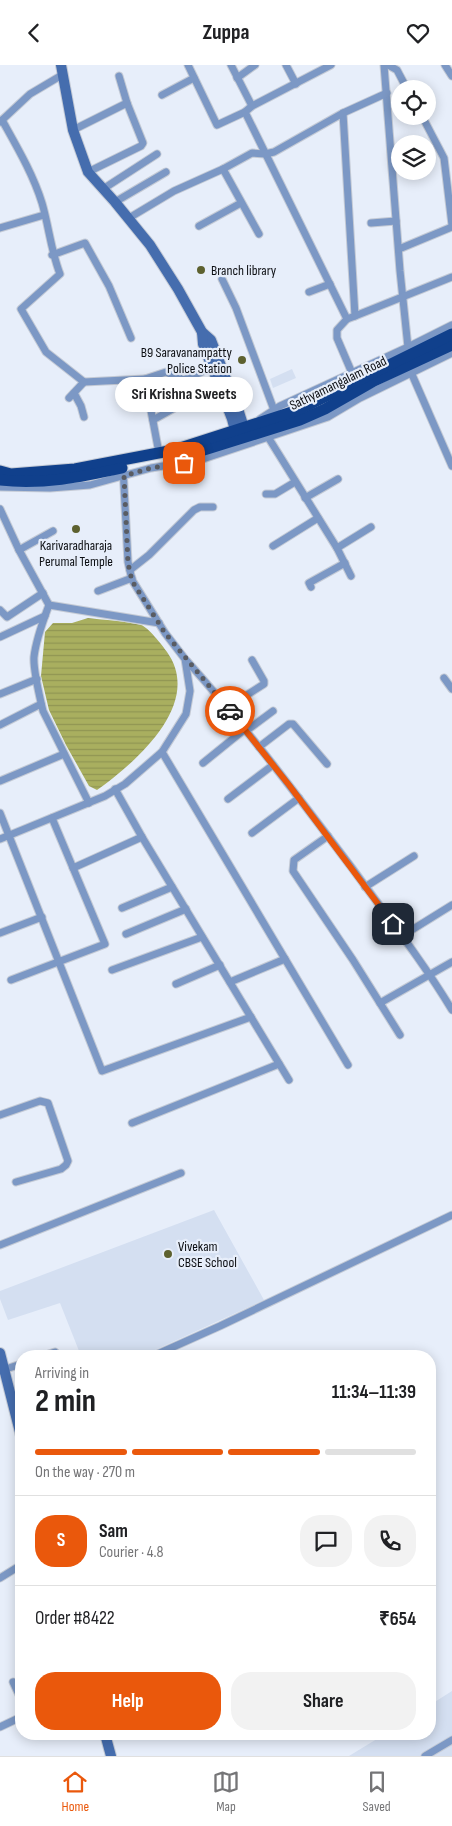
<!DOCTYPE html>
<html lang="en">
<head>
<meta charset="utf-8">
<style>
  :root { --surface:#fff; --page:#f2f2f2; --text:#202124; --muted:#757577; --line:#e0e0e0; --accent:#ea580c }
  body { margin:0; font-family:"Sofia Sans Condensed",sans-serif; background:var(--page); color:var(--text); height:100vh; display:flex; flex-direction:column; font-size:19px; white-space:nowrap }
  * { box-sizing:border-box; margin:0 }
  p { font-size:16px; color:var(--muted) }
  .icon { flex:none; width:28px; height:28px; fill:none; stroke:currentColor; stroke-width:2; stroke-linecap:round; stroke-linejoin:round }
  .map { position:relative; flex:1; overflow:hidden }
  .details { position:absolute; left:15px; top:1285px; width:421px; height:390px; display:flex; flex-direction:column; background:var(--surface); border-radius:20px; box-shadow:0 2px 12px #0003 }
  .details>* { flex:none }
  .controls { position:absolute; left:391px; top:15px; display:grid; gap:10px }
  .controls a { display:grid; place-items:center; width:45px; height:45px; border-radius:50%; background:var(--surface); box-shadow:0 2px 12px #0003; font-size:25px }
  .pin { position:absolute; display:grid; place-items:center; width:42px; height:42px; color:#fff; margin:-21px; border-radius:10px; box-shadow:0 2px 8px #0006 }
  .courier { position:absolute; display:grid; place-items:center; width:50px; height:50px; margin:-25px; border:4px solid #ea580c; border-radius:50%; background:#fff; color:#222; box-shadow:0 1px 6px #0007 }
  .bubble { position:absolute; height:35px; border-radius:18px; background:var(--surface); box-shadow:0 2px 12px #0003; font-size:16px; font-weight:700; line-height:35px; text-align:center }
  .headline em { font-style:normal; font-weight:700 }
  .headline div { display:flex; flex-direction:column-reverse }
  .headline { display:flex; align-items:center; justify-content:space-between; height:85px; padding:0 20px }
  h1 { font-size:32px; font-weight:700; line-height:38px }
  .bar { display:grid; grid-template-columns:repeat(4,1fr); gap:8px 5px; align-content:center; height:60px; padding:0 20px }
  .bar i { height:6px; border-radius:4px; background:var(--line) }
  .bar .on { background:var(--accent) }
  .bar p { grid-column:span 4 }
  .line { display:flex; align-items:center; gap:12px; padding:0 20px; border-top:1px solid var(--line) }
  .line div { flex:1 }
  .round { display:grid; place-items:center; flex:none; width:52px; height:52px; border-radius:20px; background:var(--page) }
  .primary-button { display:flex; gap:10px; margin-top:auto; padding:10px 20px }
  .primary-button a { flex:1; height:58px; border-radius:20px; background:var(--accent); color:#fff; font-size:20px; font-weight:700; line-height:58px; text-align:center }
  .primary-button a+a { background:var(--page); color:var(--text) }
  header { display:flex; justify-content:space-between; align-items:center; height:65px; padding:0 20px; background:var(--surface); font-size:22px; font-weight:700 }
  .menu { display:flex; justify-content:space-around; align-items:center; height:70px; border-top:1px solid var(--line); background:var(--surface); font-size:14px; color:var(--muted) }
  .menu a { display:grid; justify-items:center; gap:2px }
  .menu .on { color:var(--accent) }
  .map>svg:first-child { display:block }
  .built { fill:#d4dff1 }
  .water { fill:url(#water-rules) }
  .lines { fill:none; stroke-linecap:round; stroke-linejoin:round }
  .minor-casing { stroke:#c4cad5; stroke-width:9 }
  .secondary-casing { stroke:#c4cad5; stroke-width:12 }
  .trunk-casing { stroke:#c4cad5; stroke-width:13 }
  .minor { stroke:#7c98c5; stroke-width:7 }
  .secondary { stroke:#456dae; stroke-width:10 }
  .trunk { stroke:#10408c; stroke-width:11 }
  .done { stroke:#595c63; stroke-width:5; stroke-dasharray:0 9 }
  .route { stroke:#ea580c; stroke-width:6 }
  .poi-dot { fill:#5d612f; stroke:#e7eefa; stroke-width:2 }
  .labels { text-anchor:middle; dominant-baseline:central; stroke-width:4.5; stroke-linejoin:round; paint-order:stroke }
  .poi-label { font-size:14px; fill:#0c0e12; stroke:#e7eefa; text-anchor:start }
  .street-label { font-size:14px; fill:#0c0e12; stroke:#e7eefa }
</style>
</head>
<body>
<header><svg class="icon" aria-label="back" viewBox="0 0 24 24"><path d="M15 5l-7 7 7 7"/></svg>Zuppa<svg class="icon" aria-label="heart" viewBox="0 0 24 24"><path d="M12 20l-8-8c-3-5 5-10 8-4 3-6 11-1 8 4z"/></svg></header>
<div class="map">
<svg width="452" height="1691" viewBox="0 0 452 1691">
  <defs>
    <pattern id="water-rules" width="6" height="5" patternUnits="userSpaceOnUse" patternTransform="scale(1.25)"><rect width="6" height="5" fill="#a9af5f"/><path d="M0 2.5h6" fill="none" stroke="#909552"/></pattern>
  </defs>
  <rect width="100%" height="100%" fill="#e7eefa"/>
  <!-- built -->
  <g class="built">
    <path d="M292,304l4,9 -23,10 -3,-9z"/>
    <path d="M214,1145l50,90 -122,56h-61l-21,-53 -52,17 -8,-21v-8z"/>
    <path d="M452,1626v65h-103l36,-22h45v-29z"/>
  </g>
  <!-- water -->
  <path class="water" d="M88,553c17,2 36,3 53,7 7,2 21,20 26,27 37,52 -32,111 -70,138l-8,-4 -23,-41 -17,-35 -8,-34 4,-44 8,-9h19z"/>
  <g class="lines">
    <defs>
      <g id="minor">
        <path d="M188,0l29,60 28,-13"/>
        <path d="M231,0l21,41 79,-41"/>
        <path d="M286,0l10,19"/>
        <path d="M384,0l16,206 9,86"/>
        <path d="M388,0l9,5 10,19"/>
        <path d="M445,0l7,11"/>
        <path d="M237,13l18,-13"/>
        <path d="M162,30l32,-17"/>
        <path d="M252,41l-7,6 102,207"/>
        <path d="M343,48l12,203 -8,3 -10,11v8l15,35"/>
        <path d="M422,51l22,42 8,67"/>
        <path d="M2,55c15,27 31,54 40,83 7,24 9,48 18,71l-39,35 25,43 38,30 61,-3 14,74"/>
        <path d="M0,57l30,-28 32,-19"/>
        <path d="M73,65l54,-27 -8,-27"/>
        <path d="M223,104l36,65"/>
        <path d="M88,107l53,-26 2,-3 -16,-40"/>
        <path d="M103,124l54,-35"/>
        <path d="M115,137l51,-30"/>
        <path d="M129,153l45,-27 49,-22 29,-16 13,1 9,-2 69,-39 44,-20"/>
        <path d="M371,158l25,-2"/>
        <path d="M199,161l42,-23"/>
        <path d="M0,163l44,-13"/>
        <path d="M399,184l53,-22"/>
        <path d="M52,190l33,-12 24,43 22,52"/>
        <path d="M222,214l14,29 38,102"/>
        <path d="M309,227l21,-8"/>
        <path d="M355,251l97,-39"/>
        <path d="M410,305l42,96"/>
        <path d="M145,314l21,-7 18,8 28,-13"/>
        <path d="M74,328l7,13 3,11"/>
        <path d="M69,333l15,-16"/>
        <path d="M260,354l20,-13 128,-59 44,-22"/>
        <path d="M153,355l32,-18 -1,-22"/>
        <path d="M268,372l69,111 14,28"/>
        <path d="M0,422l50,1 40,-3 61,-17 49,-8 128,-43 32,-19 92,-45"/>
        <path d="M266,429h9l20,-12"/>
        <path d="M305,433l33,-19"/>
        <path d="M0,444l19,41 30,55c-6,16 -13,34 -15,52 -1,13 6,41 9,54l46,92"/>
        <path d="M273,481l45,-28"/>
        <path d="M337,483l34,-21"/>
        <path d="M19,485l34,-19"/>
        <path d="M130,505l19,-15 45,-45 6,-3h13"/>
        <path d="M311,522l-2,-4 36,-20"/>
        <path d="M98,526l34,-13"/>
        <path d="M49,540l110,18"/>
        <path d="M0,545l7,7 36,-24"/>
        <path d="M0,572l45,-21"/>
        <path d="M187,596c59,66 112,137 165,207 34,47 70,92 100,142"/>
        <path d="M444,613l8,11"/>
        <path d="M0,629l37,-15"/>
        <path d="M228,642l36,-23v-3l-12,-21"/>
        <path d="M0,660l41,-21"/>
        <path d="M246,666l27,-20"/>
        <path d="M259,682l30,-23h4l34,40"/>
        <path d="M162,687l186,313"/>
        <path d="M203,698l42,-34"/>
        <path d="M0,716l64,-27"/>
        <path d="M115,724l27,48 147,243"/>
        <path d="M228,734l45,-34"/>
        <path d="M0,748l102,258 149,-54"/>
        <path d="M252,768l47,-35"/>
        <path d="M328,771l-34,24 -1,11 60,89 47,75"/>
        <path d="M0,774l105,-43 20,-12 37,-32 24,-38 4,-23 -5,-32 -20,-26 -33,-53 -4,-18 -5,-95"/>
        <path d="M73,803l69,-31"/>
        <path d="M365,822l49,-31"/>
        <path d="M122,843l50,-21"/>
        <path d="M0,868l42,-16"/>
        <path d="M126,869l60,-25"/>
        <path d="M402,871l50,-31"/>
        <path d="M112,905l90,-33"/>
        <path d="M11,915l94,-36 -53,-126"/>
        <path d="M230,917l55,-23"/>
        <path d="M176,919l44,-19"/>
        <path d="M380,938l72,-41"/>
        <path d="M0,1050l40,-14 8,2 20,58 -2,4 -5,4 -45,13"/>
        <path d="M132,1058l147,-59"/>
        <path d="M0,1180l181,-72"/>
        <path d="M43,1291l12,-4 3,4"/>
        <path d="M153,1291l67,-30 232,-111"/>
        <path d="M0,1306l21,-7"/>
        <path d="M0,1513l21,-13"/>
        <path d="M13,1617l8,17"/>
        <path d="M0,1662l21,-10"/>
        <path d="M425,1691l27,-16"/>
      </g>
      <g id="secondary">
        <path d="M61,0l12,65 15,42 27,30 35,43 28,44 24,43 9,8 28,72 7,22"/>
        <path d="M202,267l1,12 29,75 5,19"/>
        <path d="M0,1288l21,83"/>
        <path d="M105,1669l6,22"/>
      </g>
      <g id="trunk">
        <path d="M169,393l35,-8 96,-30 25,-11 49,-28 78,-36"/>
        <path d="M0,406l11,3 64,-5 99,-19 124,-40 154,-76"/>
        <path d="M0,415c41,5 82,-3 122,-12"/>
      </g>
    </defs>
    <!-- minor casing -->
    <use href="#minor" class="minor-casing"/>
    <!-- secondary casing -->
    <use href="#secondary" class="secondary-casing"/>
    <!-- trunk casing -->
    <use href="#trunk" class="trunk-casing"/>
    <!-- minor -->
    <use href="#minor" class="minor"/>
    <!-- secondary -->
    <use href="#secondary" class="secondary"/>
    <!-- trunk -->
    <use href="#trunk" class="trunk"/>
  </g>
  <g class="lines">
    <!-- done -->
    <path class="done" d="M184,398l-33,5 -27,8 4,87 4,18 33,52 65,78"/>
    <!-- route -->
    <path class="route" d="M230,646l59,74 104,139"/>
  </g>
  <!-- markers -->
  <g class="poi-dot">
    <circle cx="201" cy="205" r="5"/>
    <circle cx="242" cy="295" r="5"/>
    <circle cx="76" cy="464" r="5"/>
    <circle cx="168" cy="1189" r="5"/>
  </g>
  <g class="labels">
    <!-- poi labels -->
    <g class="poi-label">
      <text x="211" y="205">Branch library</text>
      <text x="232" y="287" text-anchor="end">B9 Saravanampatty<tspan x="232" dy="16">Police Station</tspan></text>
      <text x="76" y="480" text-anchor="middle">Karivaradharaja<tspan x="76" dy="16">Perumal Temple</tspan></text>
      <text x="178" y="1181">Vivekam<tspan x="178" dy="16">CBSE School</tspan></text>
    </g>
    <!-- street labels -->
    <g class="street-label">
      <text transform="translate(338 318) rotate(-26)">Sathyamangalam Road</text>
    </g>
  </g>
</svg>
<div class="controls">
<a><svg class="icon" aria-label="locate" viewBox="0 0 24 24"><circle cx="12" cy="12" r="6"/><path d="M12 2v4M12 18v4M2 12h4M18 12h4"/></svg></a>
<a><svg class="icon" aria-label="layers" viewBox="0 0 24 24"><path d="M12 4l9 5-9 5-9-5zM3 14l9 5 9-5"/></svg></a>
</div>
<div class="pin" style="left:184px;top:398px;background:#ea580c"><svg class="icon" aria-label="bag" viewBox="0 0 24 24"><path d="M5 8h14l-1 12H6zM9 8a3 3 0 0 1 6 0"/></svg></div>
<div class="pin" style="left:393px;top:859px;background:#1f2937"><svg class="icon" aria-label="home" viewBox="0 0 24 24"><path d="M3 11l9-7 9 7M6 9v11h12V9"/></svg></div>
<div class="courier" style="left:230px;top:646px"><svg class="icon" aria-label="car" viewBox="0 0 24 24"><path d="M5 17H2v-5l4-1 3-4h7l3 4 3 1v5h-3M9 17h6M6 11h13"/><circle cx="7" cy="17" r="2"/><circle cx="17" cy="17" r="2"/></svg></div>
<div class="bubble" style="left:115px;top:312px;width:138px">Sri Krishna Sweets</div>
<section class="details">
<div class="headline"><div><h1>2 min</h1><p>Arriving in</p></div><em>11:34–11:39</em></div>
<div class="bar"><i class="on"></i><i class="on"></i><i class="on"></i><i></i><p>On the way · 270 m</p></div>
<div class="line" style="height:90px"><b class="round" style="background:var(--accent);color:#fff">S</b><div><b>Sam</b><p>Courier · 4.8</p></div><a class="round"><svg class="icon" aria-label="chat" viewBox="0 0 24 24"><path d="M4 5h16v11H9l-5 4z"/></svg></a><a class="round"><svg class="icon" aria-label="phone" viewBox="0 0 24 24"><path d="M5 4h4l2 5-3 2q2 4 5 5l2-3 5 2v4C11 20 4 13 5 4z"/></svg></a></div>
<div class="line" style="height:65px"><div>Order #8422</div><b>₹654</b></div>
<div class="primary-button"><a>Help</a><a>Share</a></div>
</section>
</div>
<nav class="menu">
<a class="on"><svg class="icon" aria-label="home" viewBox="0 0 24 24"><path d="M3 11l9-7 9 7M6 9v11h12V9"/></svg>Home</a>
<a><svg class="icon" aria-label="map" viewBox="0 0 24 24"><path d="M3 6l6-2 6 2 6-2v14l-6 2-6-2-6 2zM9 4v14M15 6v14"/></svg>Map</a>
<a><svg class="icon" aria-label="saved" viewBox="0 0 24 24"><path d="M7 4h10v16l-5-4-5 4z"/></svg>Saved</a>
</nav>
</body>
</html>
